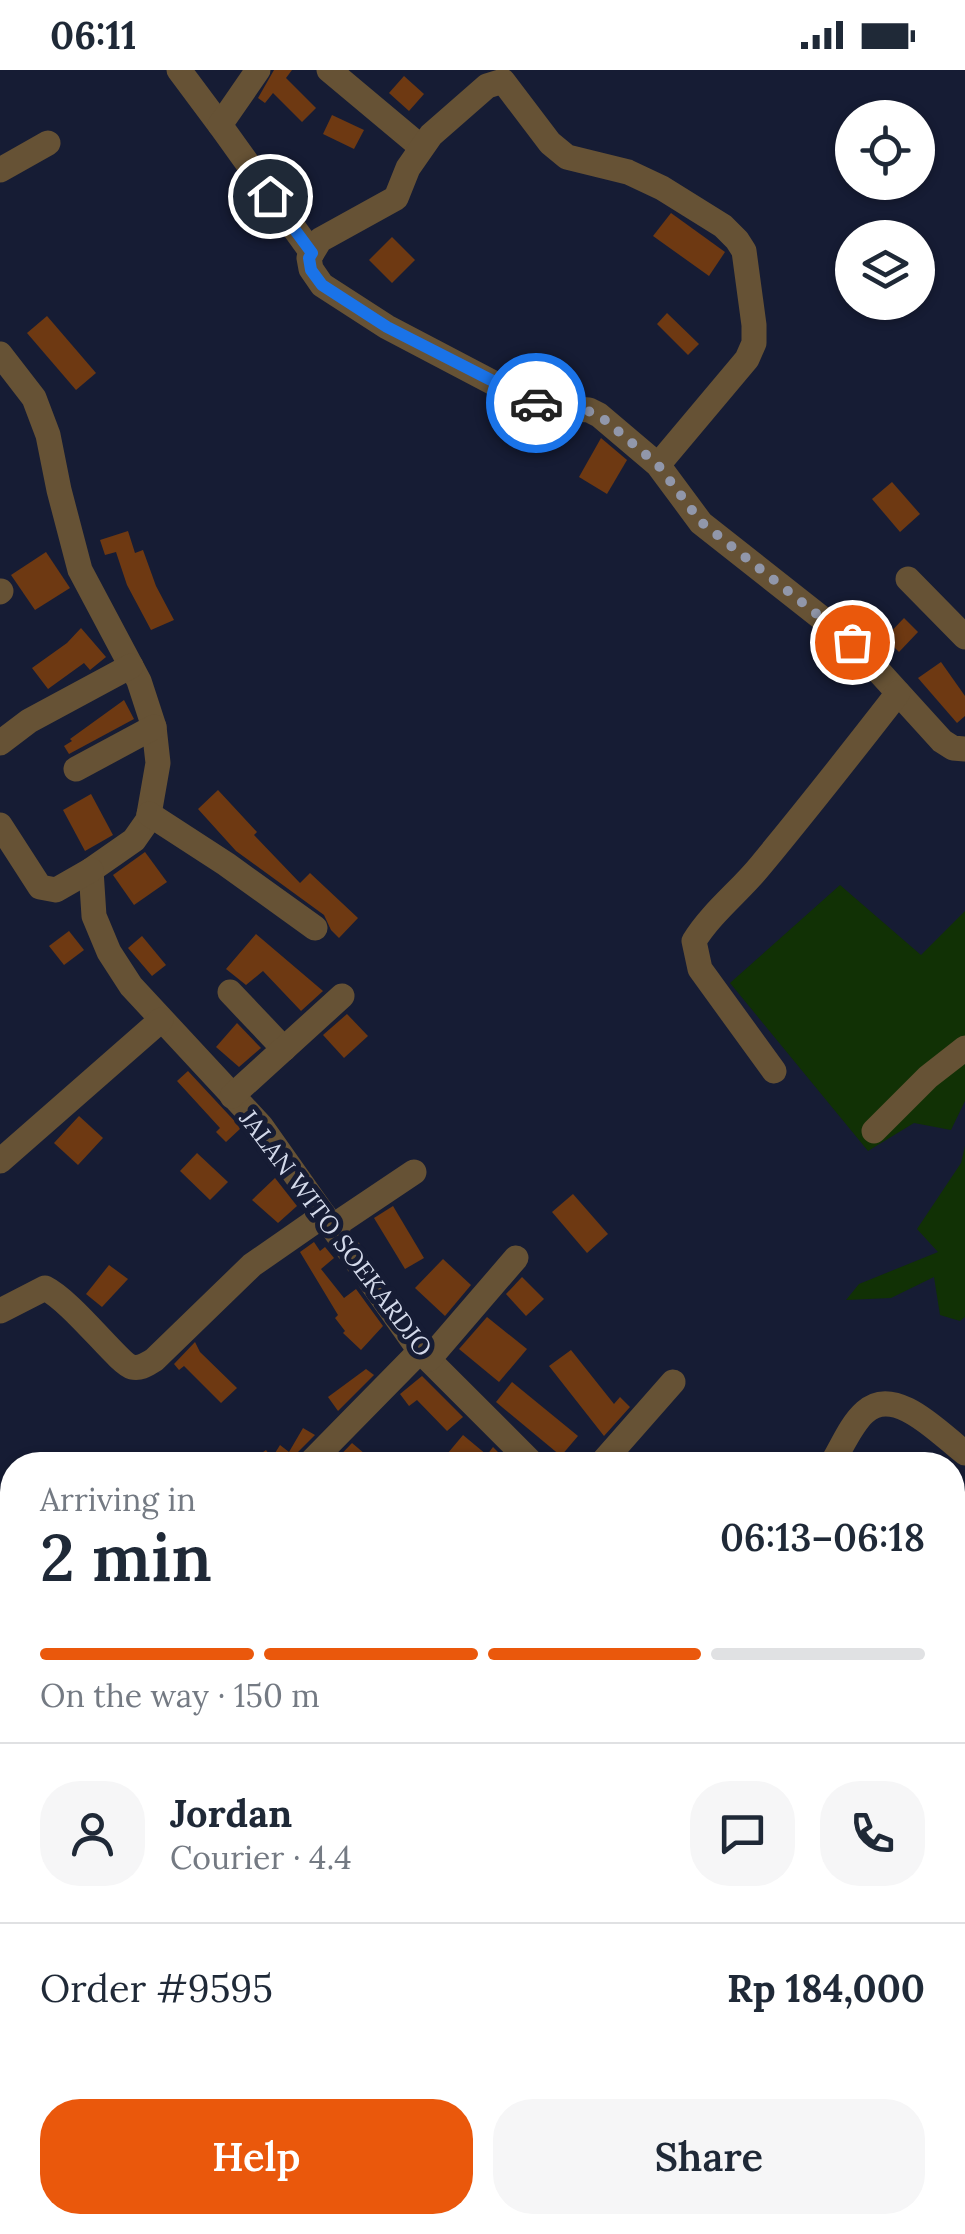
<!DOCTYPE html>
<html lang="en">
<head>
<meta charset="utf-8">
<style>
  :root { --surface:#fff; --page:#f6f6f7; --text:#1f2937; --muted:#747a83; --line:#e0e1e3; --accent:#ea580c }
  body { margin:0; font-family:Lora,serif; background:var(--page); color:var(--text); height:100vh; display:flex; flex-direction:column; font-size:38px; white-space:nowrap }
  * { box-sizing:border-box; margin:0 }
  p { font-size:32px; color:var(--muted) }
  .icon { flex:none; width:55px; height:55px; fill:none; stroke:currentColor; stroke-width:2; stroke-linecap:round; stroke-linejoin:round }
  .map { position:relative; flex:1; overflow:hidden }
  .drawer { position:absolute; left:0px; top:1382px; width:965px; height:782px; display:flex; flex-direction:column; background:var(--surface); border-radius:40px 40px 0 0; box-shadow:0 2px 8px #0004 }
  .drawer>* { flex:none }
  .buttons { position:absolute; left:835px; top:30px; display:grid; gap:20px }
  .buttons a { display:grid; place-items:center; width:100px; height:100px; border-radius:50%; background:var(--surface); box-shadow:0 2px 8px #0004; font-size:50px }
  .pin { position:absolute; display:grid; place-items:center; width:85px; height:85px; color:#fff; margin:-42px; border:5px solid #fff; border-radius:50%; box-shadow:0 2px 10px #0007 }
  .courier { position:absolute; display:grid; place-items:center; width:100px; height:100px; margin:-50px; border:8px solid #1a73e8; border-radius:50%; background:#fff; color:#222; box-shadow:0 2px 12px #0007 }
  .overview em { font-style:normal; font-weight:600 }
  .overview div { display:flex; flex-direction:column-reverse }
  .overview { display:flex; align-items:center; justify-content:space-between; height:170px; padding:0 40px }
  h1 { font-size:65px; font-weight:600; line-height:75px }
  .bar { display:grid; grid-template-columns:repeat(4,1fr); gap:15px 10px; align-content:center; height:120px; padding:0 40px }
  .bar i { height:12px; border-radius:8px; background:var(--line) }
  .bar .current { background:var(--accent) }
  .bar p { grid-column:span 4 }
  .line { display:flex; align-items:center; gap:25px; padding:0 40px; border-top:2px solid var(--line) }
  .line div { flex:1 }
  .round { display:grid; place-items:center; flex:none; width:105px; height:105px; border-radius:40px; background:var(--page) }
  .cta { display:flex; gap:20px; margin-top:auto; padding:20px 40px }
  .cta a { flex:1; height:115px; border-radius:40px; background:var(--accent); color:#fff; font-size:40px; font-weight:600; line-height:115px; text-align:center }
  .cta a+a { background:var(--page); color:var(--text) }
  .status { display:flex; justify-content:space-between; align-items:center; height:70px; padding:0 50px; background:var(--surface); direction:ltr }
  .status svg { height:28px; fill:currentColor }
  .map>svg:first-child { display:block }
  .green { fill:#113105 }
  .building { fill:#6e3912 }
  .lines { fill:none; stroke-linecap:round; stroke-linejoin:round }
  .minor { stroke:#665235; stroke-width:25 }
  .highway { stroke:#cb9a4a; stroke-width:30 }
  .done { stroke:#9197aa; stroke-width:10; stroke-dasharray:0 18 }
  .route { stroke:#1a73e8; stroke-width:12 }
  .labels { text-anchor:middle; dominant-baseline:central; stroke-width:10; stroke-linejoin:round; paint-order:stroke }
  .street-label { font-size:25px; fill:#d3d9ea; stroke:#161c34 }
</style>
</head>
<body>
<div class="status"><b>06:11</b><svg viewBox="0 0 49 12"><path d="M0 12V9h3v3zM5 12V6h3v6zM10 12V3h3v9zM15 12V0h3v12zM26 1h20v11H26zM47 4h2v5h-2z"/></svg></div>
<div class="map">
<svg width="965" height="2164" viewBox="0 0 965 2164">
  <rect width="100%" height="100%" fill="#161c34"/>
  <!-- green -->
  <g class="green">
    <path d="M840,815l81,70 44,-44v190l-14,29 -37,-7 -46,28 -138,-168z"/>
    <path d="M965,1076v171l-5,4 -20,-6 -6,-38 -43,21 -45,2 13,-16 79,-32 -21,-23 44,-66z"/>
  </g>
  <!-- building -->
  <g class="building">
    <path d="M274,0h18l-6,8 30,30 -14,14 -29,-29 -8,10 -7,-5z"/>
    <path d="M404,6l20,18 -15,17 -20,-18z"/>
    <path d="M332,45l32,15 -10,19 -31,-15z"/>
    <path d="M671,143l54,39 -16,24 -56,-40z"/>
    <path d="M392,167l23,23 -23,23 -23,-23z"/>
    <path d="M667,243l32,31 -11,11 -31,-31z"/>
    <path d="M47,246l49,57 -20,17 -49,-57z"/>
    <path d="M601,368l26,22 -20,34 -28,-17z"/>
    <path d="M892,412l28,32 -20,18 -28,-33z"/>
    <path d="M128,461l7,22 8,-3 13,36 18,34 -23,10 -24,-45 -11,-33 -11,3 -5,-15z"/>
    <path d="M46,482l24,36 -35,22 -24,-35z"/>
    <path d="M904,548l14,14 -19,20 -14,-14z"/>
    <path d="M81,558l25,29 -16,13 -6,-7 -36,26 -16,-21 35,-25z"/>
    <path d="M941,592l24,34v20l-8,7 -39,-45z"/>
    <path d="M124,630l10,19 -65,35 -5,-8 8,-5 -2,-2z"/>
    <path d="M218,720l39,42 -3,3 46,48 10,-10 48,45 -19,20 -8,-8 -7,-15 -88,-64 -38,-42z"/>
    <path d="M91,724l22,41 -28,16 -22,-41z"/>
    <path d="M145,782l22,30 -33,23 -21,-30z"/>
    <path d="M69,861l15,19 -20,15 -15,-19z"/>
    <path d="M256,864l67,57 -22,20 -38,-40 -17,14 -20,-16z"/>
    <path d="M142,866l24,29 -14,11 -24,-28z"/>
    <path d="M347,944l21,22 -24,22 -21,-23z"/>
    <path d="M237,953l24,25 -22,19 -23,-20z"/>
    <path d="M188,1001l53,57 -15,14 -10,-10 4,-4 -43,-47z"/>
    <path d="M79,1046l24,22 -25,27 -24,-22z"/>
    <path d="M197,1083l31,29 -18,18 -30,-29z"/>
    <path d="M275,1108l22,28 -19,17 -26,-23z"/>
    <path d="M573,1124l35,40 -21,19 -35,-41z"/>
    <path d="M393,1136l31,52 -19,11 -31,-51z"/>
    <path d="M314,1172l6,9 5,-4 9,11 -13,11 23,29 12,-9 27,37 -22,24 -18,-17 2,-2 -10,-13 3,-3 -38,-63z"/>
    <path d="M443,1189l28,26 -26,31 -30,-28z"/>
    <path d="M109,1195l19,14 -26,28 -16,-13z"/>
    <path d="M522,1207l22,22 -18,17 -20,-22z"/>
    <path d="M487,1247l40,32 -28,33 -40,-33z"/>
    <path d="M195,1272l5,10 37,36 -16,15 -37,-37 -5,4 -5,-6z"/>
    <path d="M571,1280l43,54 6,-7 10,10 -26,29 -55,-70z"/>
    <path d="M366,1299l8,6 -36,36 -10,-14z"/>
    <path d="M422,1306l41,41 -16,14 -30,-31 -8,6 -9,-12z"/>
    <path d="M512,1312l66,54 -17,20 -65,-54z"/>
    <path d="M303,1358l12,7 -19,19 -4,11h-47l21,-15 6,8 8,-13 9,7z"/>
    <path d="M463,1365l24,20 6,-8 13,13 -4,5h-64z"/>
    <path d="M352,1373l26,22h-47z"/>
  </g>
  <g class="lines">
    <!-- minor -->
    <g class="minor">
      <path d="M179,0l41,55"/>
      <path d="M258,0l-38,55 92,128"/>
      <path d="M329,0l92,77"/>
      <path d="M0,100l48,-27"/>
      <path d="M0,284l34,44 14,37 11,55 21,80 59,111 15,46 4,36 -10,57 -14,20 -43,30 3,46 15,36 22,34 130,140 159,225 114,114"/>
      <path d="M658,395l89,-106 7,-16v-18l-10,-74 -7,-11 -14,-14 -61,-38 -34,-16 -61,-15 -17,-14 -47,-62 -16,5 -56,49 -23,33 -12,30 -76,42 -11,18 2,11 11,16 65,42 139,73 23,7 40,3 10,5 59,50 43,58 151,119 90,99 11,7 12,1"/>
      <path d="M908,509l57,58"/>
      <path d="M0,522l1,-1"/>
      <path d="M0,673l29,-22 102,-55"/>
      <path d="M76,699l78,-42"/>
      <path d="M149,744l77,50 89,64"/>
      <path d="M0,755l40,62 16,3 35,-20"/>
      <path d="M230,922l54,57"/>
      <path d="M774,1001l-74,-102 -6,-28c18,-29 46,-50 67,-76 47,-57 92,-114 137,-172"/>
      <path d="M232,1026l110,-100"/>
      <path d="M874,1061l54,-54 37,-29"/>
      <path d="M0,1091l161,-141"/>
      <path d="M332,1157l82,-55"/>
      <path d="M0,1241l45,-23c28,14 74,76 87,79 9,2 15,-3 22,-7l98,-95 72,-50"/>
      <path d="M429,1289l87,-101"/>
      <path d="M308,1395l112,-114"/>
      <path d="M600,1395l73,-83"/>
      <path d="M831,1395c10,-16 20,-41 34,-53 30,-28 76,23 100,41"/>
      <path d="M952,1484l13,9"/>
      <path d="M952,1648l13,-20"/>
      <path d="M952,1670l13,8"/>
      <path d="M0,1745l12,-27"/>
      <path d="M952,2011l13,-23"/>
      <path d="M952,2030l13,7"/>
      <path d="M235,2164l2,-12"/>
    </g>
    <!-- highway -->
    <g class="highway">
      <path d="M102,2152l98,12"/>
      <path d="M0,2154l89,10"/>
    </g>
  </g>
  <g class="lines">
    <!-- done -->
    <path class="done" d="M536,333c21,7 43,3 63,12l59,50 43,57 151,120"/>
    <!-- route -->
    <path class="route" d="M270,126l42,57 -3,5 2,12 11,15 65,42 149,76"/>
  </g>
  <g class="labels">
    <!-- street labels -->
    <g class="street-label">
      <text transform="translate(336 1163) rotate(53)">JALAN WITO SOEKARDJO</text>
    </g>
  </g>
</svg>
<div class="buttons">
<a><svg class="icon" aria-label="locate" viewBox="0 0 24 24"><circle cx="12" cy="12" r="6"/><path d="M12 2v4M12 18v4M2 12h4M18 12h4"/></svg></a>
<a><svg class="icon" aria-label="layers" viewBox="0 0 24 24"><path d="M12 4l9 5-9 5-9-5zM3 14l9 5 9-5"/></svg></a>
</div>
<div class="pin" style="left:852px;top:572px;background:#ea580c"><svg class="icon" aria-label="bag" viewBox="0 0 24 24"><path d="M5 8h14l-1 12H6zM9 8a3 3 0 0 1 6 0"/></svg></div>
<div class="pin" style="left:270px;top:126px;background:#1f2937"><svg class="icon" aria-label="home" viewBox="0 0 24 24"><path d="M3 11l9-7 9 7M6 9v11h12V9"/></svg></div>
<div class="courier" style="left:536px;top:333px"><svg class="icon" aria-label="car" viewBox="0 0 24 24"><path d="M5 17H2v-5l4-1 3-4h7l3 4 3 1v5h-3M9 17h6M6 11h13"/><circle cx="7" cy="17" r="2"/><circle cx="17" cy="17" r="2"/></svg></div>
<section class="drawer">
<div class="overview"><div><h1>2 min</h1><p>Arriving in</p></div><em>06:13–06:18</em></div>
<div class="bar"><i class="current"></i><i class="current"></i><i class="current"></i><i></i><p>On the way · 150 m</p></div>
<div class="line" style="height:180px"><a class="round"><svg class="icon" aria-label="person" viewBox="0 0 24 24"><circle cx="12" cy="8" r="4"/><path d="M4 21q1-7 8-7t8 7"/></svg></a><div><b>Jordan</b><p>Courier · 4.4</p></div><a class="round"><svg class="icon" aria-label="chat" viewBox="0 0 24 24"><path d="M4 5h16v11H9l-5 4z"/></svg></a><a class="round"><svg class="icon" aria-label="phone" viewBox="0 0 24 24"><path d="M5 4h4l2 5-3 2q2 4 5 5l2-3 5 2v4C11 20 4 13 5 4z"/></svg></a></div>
<div class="line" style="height:130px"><div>Order #9595</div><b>Rp 184,000</b></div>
<div class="cta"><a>Help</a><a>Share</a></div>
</section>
</div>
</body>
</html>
